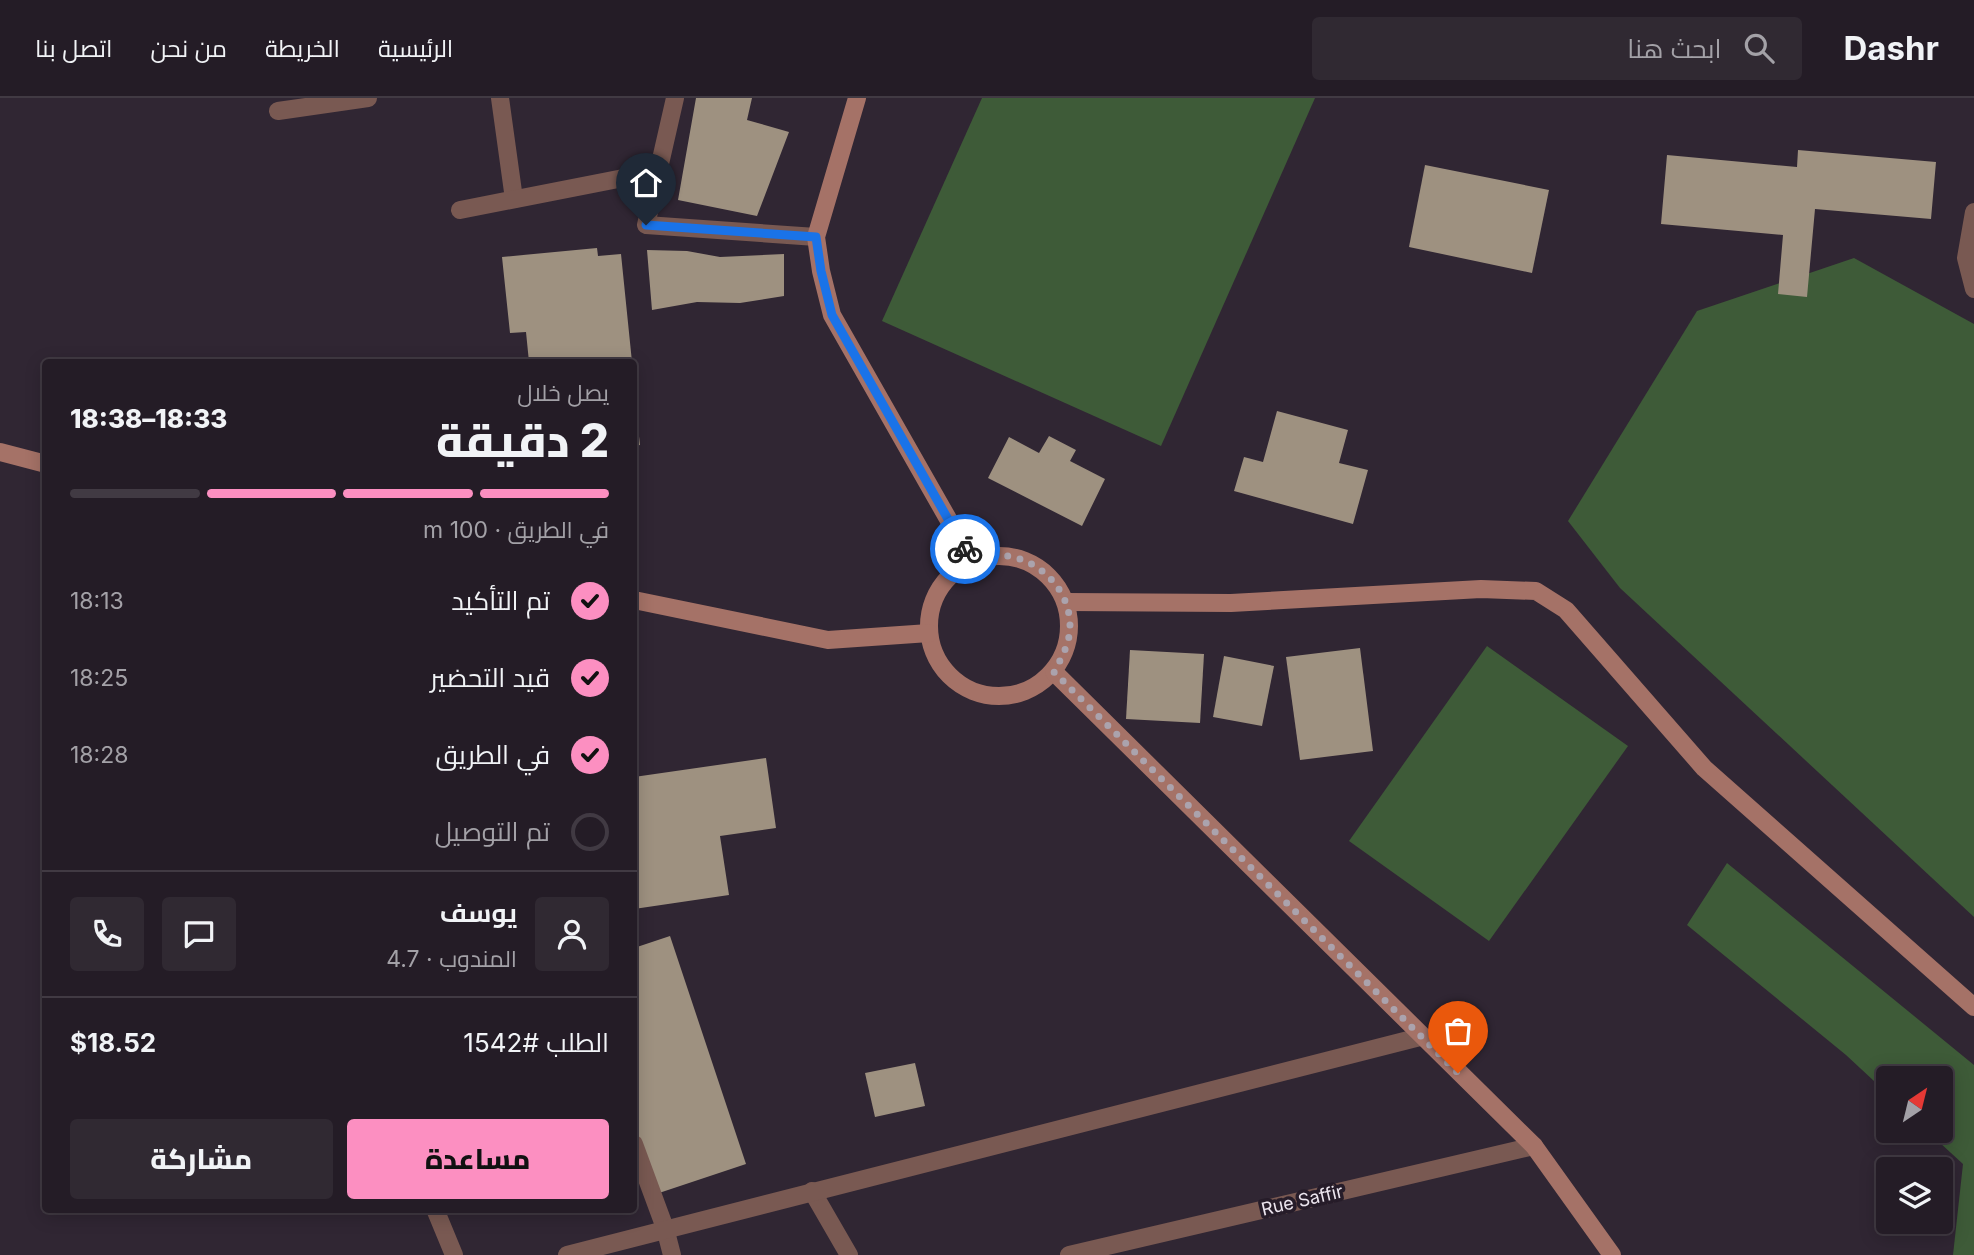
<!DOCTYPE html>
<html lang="ar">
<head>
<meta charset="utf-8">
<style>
  :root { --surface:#241c26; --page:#302932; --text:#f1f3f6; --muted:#a3a1a7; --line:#413a43; --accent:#fc8fc1 }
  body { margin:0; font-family:Inter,Cairo,sans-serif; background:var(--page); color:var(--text); direction:rtl; height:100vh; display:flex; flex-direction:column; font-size:26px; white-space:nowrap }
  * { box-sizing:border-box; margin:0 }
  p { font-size:23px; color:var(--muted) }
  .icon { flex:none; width:38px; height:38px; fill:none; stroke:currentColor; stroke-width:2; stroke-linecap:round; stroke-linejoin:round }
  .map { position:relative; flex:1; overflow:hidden; direction:ltr }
  .details { position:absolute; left:42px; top:261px; width:595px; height:854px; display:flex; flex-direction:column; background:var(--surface); border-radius:7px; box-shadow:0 4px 18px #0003,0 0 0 2px var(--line); direction:rtl }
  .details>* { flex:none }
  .needle { width:46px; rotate:35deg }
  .fabs { position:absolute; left:1876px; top:968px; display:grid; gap:14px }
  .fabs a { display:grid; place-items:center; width:77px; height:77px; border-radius:7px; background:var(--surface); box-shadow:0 4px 18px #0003,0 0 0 2px var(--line); font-size:35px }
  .pin { position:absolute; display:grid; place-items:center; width:60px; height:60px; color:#fff; margin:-72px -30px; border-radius:50% 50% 50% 0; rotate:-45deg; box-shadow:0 0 7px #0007 }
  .pin .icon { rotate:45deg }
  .courier { position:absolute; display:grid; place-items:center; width:70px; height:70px; margin:-35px; border:5px solid #1a73e8; border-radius:50%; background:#fff; color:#222; box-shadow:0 2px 9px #0007 }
  .overview em { font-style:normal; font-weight:800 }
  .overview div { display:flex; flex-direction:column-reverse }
  .overview { display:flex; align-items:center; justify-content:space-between; height:119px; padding:0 28px }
  h1 { font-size:46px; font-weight:800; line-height:52px }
  .bar { display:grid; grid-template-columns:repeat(4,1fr); gap:10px 7px; align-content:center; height:84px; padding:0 28px }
  .bar i { height:9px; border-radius:5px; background:var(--line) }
  .bar .active { background:var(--accent) }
  .bar p { grid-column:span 4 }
  .line { display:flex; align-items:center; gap:18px; padding:0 28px; border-top:2px solid var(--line) }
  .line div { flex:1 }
  .round { display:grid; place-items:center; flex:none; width:74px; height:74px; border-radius:7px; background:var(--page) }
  ol { padding:0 28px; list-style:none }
  li { display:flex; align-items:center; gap:21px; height:77px }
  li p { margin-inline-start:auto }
  li .icon { padding:7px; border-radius:50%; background:var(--accent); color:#111; stroke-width:4 }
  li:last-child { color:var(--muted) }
  li i { width:38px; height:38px; border:4px solid var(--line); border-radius:50% }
  .button { display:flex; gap:14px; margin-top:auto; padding:14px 28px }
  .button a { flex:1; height:80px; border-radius:7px; background:var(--accent); color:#111; font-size:28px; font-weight:800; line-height:80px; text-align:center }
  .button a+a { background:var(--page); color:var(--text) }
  header { display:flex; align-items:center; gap:42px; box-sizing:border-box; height:98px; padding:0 35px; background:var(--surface); border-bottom:2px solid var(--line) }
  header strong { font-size:33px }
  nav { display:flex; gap:38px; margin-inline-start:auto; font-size:24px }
  .search { width:490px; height:63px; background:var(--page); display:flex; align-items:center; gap:18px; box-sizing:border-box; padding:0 24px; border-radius:7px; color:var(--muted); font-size:26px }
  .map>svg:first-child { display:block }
  .green { fill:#3e5b38 }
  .building { fill:#9e9180 }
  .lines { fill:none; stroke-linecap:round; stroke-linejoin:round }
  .lane { stroke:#795952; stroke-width:18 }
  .street { stroke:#795952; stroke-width:18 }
  .secondary { stroke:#a57267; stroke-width:18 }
  .done { stroke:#aba3ad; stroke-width:7; stroke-dasharray:0 12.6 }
  .route { stroke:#1a73e8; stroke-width:9 }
  .labels { text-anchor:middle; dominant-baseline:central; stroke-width:7; stroke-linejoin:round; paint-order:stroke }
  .street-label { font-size:18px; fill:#ede6ef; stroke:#261c29 }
</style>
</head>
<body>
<header>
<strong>Dashr</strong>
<div class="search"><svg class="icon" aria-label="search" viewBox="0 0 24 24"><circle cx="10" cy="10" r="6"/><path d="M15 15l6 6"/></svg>ابحث هنا</div>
<nav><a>الرئيسية</a><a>الخريطة</a><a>من نحن</a><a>اتصل بنا</a></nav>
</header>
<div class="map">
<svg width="1974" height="1157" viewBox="0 0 1974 1157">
  <rect width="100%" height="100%" fill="#302633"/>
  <!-- green -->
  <g class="green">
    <path d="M982,0h333l-154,348 -279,-125z"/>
    <path d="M1854,160l120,66v593l-354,-329 -52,-67 129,-210z"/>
    <path d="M1487,548l141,100 -139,195 -140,-100z"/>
    <path d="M1727,765l247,202v190h-21l10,-91 -36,-33 14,-1v-52h-53v16l-42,-39 -159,-130z"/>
  </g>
  <!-- building -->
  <g class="building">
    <path d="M696,0h56l-5,22 42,12 -32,84 -79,-16z"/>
    <path d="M1798,52l138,12 -5,57 -116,-10 -8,88 -29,-3 5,-59 -122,-11 6,-69 130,12z"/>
    <path d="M1425,67l124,25 -17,83 -123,-26z"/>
    <path d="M597,150l1,8 23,-2 11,108h-103l-3,-30 -16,1 -8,-76z"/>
    <path d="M647,152l40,1 33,6 64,-3v42l-44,7 -43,-1 -45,8z"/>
    <path d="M634,296l6,51 -6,1z"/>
    <path d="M1277,313l71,19 -9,33 29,7 -15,54 -119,-33 10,-34 19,5z"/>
    <path d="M1049,338l27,14 -6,11 35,18 -23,47 -94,-48 21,-41 30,16z"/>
    <path d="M1360,550l13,103 -73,9 -14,-103z"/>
    <path d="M1130,552l74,4 -4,69 -74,-4z"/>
    <path d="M1224,558l50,10 -12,60 -49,-9z"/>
    <path d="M766,660l10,70 -56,8 9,59 -95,14v-132z"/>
    <path d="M670,838l76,228 -90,30 -22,-66v-180z"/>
    <path d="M915,965l10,43 -50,11 -10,-44z"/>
  </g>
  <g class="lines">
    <!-- lane -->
    <path class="lane" d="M1974,114l-8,46 8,31"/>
    <!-- street -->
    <g class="street">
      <path d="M500,0l14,101"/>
      <path d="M675,0l-29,127 170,12"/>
      <path d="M278,13l90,-13"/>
      <path d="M460,112l199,-39"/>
      <path d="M634,1046l31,84 7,27"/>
      <path d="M812,1093l37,64"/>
      <path d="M435,1111l19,46"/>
      <path d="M567,1157l853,-218"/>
      <path d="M1069,1157l465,-109"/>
    </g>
    <!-- secondary -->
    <g class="secondary">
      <path d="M857,0l-41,139 5,34 11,44 140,246"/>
      <path d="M0,354l46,12"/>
      <circle cx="999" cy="528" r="70"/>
      <path d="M634,502l194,40 101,-7"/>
      <path d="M1066,504l165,1 250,-14 55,2 30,19 138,158 270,239"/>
      <path d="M1054,574l480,474 78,109"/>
    </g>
  </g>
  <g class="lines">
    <!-- done -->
    <path class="done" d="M965,451l7,12c44,-20 98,16 98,65 0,17 -8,31 -16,46l404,401"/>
    <!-- route -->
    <path class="route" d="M646,127l170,12 5,34 11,44 133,234"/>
  </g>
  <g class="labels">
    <!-- street labels -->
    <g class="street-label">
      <text transform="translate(1302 1102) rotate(-13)">Rue Saffir</text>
    </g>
  </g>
</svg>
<div class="fabs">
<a><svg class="needle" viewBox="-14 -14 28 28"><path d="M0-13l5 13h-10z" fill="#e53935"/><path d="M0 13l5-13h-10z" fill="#a3a1a7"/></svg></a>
<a><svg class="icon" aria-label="layers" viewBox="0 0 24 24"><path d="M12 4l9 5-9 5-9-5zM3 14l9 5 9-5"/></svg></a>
</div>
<div class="pin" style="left:1458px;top:975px;background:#ea580c"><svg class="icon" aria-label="bag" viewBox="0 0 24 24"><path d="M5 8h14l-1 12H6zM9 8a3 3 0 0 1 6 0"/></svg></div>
<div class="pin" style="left:646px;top:127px;background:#1f2937"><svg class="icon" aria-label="home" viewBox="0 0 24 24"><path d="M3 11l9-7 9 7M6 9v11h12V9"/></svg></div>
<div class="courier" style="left:965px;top:451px"><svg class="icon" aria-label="bike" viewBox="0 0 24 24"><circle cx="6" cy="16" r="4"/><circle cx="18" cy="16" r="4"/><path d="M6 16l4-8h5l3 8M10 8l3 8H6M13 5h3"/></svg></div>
<section class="details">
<div class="overview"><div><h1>2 دقيقة</h1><p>يصل خلال</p></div><em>18:33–18:38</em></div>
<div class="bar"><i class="active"></i><i class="active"></i><i class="active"></i><i></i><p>في الطريق · 100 m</p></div>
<ol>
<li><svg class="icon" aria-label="check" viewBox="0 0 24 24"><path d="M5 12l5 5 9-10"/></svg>تم التأكيد<p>18:13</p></li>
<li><svg class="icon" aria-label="check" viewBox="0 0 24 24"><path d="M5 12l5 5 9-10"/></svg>قيد التحضير<p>18:25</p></li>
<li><svg class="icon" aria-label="check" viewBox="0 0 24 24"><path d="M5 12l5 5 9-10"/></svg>في الطريق<p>18:28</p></li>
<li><i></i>تم التوصيل</li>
</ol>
<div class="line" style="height:126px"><a class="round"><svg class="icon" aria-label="person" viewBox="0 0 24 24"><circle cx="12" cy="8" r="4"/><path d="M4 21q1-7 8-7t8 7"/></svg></a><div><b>يوسف</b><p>المندوب · 4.7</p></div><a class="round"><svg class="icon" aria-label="chat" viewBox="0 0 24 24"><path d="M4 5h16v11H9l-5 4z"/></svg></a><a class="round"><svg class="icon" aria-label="phone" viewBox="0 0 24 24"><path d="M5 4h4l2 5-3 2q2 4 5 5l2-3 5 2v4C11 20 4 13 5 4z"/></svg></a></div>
<div class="line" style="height:91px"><div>الطلب #1542</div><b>$18.52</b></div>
<div class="button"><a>مساعدة</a><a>مشاركة</a></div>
</section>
</div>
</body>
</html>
